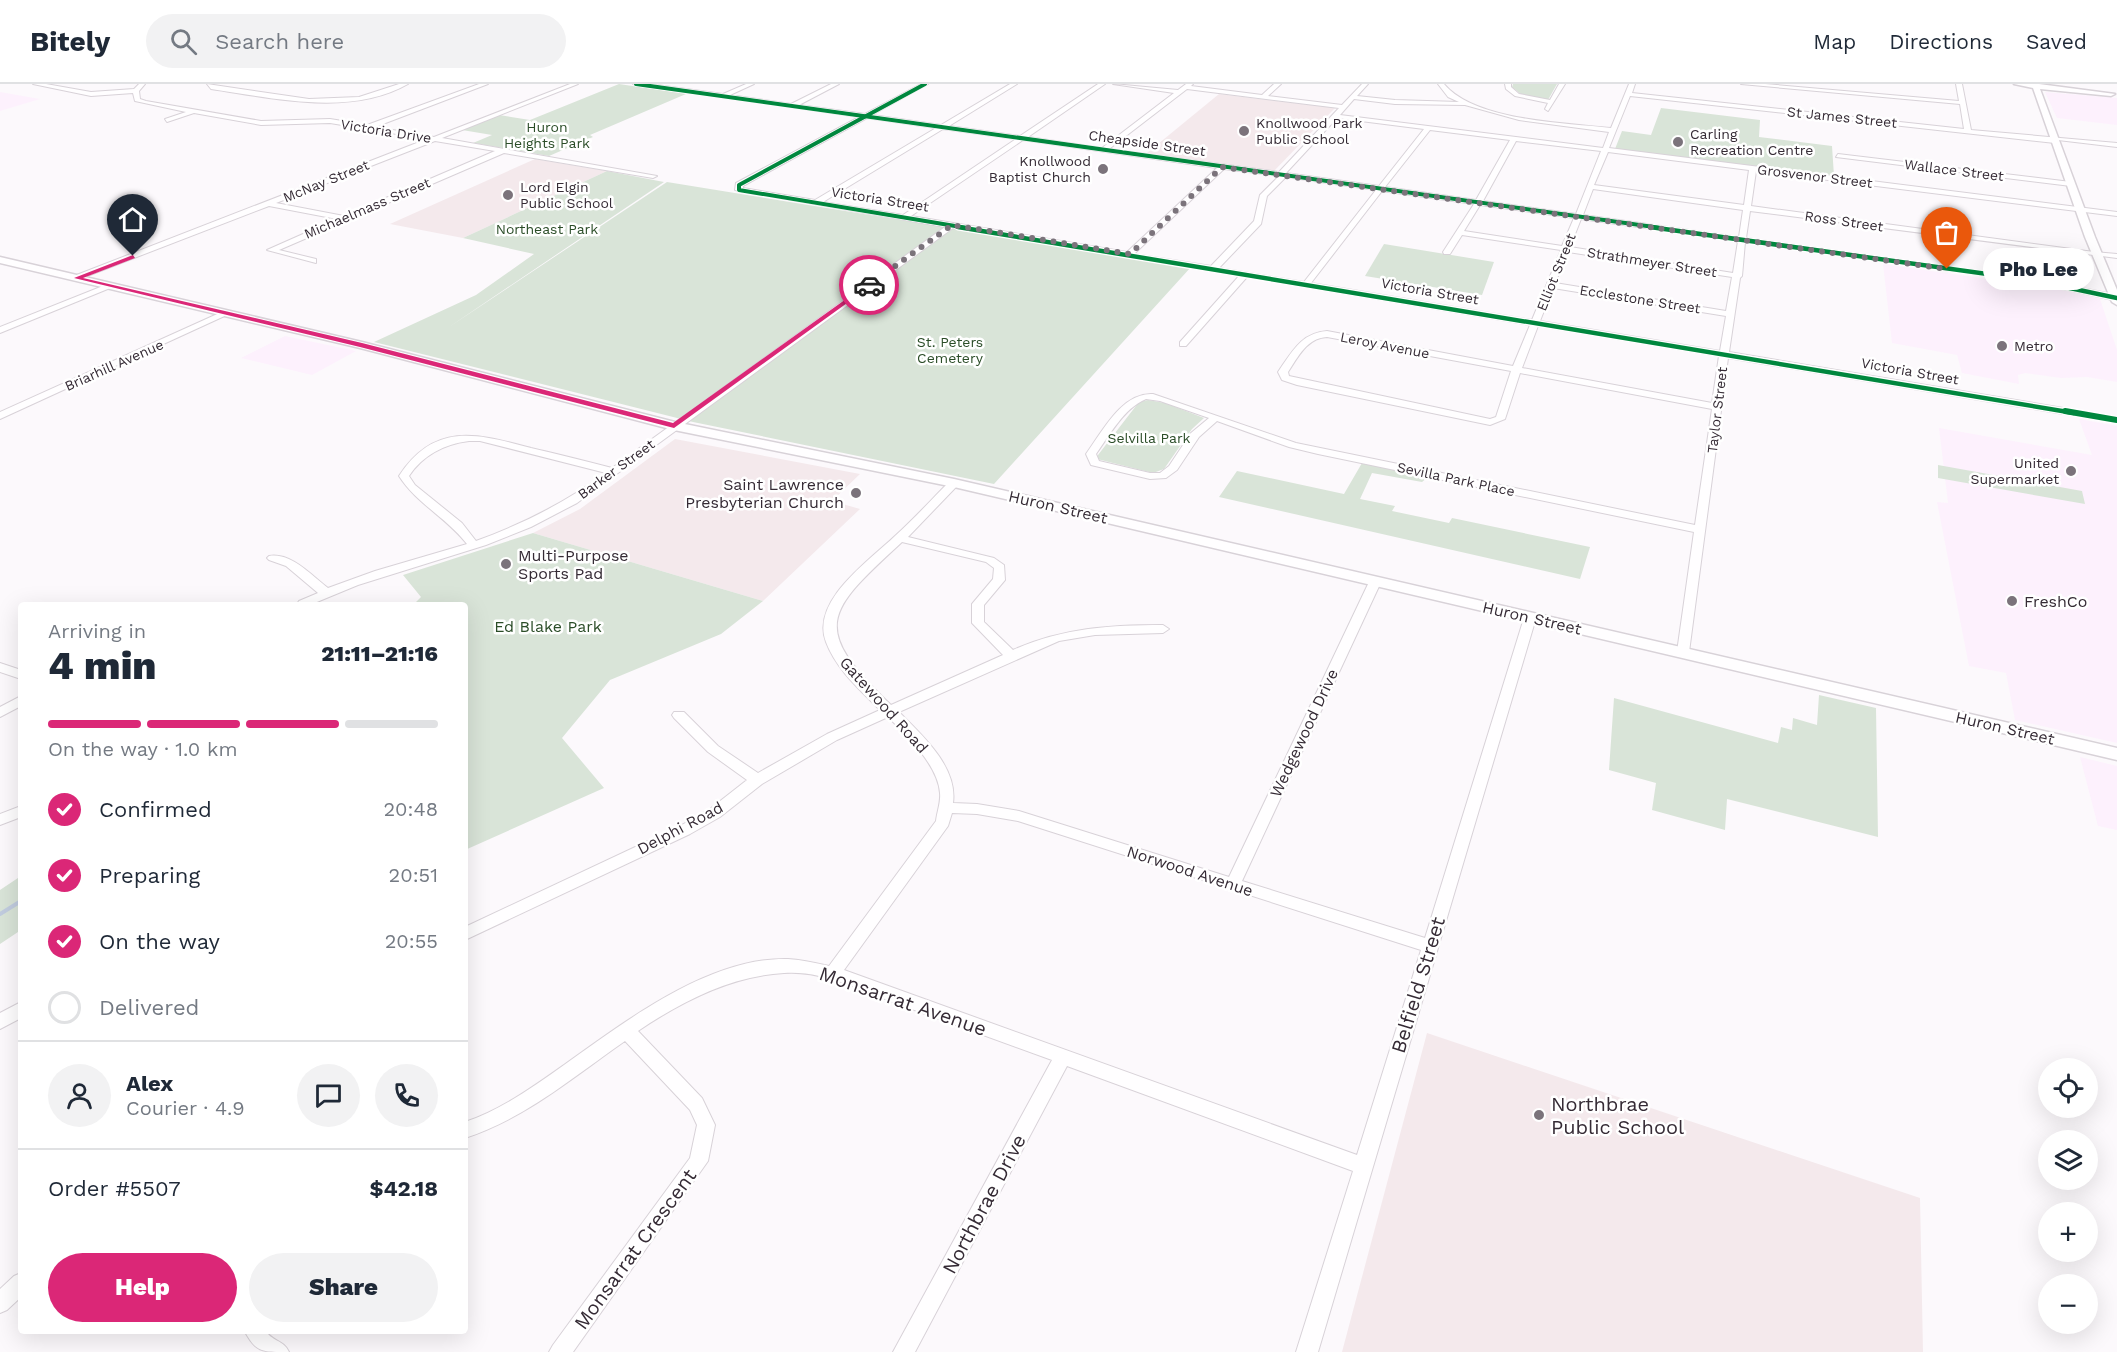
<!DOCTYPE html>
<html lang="en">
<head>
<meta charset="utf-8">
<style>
  :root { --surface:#fff; --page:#f2f2f3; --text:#1f2937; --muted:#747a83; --line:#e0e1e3; --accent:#db2777 }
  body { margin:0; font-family:"Work Sans",sans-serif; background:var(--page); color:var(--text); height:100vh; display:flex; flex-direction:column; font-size:22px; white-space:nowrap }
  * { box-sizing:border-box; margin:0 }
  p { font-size:20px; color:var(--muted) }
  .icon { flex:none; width:33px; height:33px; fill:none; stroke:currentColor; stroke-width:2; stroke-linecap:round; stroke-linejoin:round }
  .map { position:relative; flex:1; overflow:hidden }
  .side { position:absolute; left:18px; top:518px; width:450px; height:732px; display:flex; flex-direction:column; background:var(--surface); border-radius:6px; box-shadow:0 6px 24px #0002 }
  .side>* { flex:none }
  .fabs { position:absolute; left:2038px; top:974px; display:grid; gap:12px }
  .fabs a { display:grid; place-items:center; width:60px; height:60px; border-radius:50%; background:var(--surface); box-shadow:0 6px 24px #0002; font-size:30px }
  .pin { position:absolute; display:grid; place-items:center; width:51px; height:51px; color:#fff; margin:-62px -26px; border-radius:50% 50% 50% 0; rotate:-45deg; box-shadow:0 0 6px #0007 }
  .pin .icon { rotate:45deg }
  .courier { position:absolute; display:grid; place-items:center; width:60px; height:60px; margin:-30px; border:4px solid #db2777; border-radius:50%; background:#fff; color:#222; box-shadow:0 2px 8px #0007 }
  .bubble { position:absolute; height:42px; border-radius:21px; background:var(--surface); box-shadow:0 6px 24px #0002; font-size:20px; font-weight:800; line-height:42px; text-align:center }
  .overview em { font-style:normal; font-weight:800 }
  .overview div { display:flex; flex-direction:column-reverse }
  .overview { display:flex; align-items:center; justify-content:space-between; height:102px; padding:0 30px }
  h1 { font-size:39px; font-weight:800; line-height:45px }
  .bar { display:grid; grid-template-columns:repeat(4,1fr); gap:9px 6px; align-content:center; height:72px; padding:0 30px }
  .bar i { height:8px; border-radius:4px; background:var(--line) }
  .bar .on { background:var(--accent) }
  .bar p { grid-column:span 4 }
  .line { display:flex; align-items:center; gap:15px; padding:0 30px; border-top:2px solid var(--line) }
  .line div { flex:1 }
  .round { display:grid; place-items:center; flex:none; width:63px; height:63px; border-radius:32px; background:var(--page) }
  ol { padding:0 30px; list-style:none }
  li { display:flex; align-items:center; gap:18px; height:66px }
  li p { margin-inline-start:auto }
  li .icon { padding:6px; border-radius:50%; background:var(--accent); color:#fff; stroke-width:4 }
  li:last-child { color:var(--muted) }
  li i { width:33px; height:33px; border:3px solid var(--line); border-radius:50% }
  .button { display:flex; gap:12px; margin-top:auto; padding:12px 30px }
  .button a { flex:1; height:69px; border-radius:36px; background:var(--accent); color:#fff; font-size:24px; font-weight:800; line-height:69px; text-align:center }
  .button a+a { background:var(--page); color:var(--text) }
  header { display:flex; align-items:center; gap:36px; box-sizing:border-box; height:84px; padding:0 30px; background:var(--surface); border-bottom:2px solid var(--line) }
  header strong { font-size:28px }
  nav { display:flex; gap:33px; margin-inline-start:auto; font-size:21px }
  .search { width:420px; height:54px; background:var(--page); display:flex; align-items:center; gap:15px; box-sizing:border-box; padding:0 21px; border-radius:33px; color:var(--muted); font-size:22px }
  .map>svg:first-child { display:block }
  .built { fill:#fdf1fd }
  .education { fill:#f4e9ec }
  .green { fill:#d9e4d8 }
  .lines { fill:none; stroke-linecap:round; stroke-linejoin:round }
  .stream { stroke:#c1ccdf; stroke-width:4 }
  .minor-casing { stroke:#d8d2d8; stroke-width:2 }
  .major-casing { stroke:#d8d2d8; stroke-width:3 }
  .minor { fill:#fffeff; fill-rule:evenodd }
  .major { fill:#fffeff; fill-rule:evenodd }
  .cycleway-far2-casing { stroke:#fff; stroke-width:5 }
  .cycleway-far1-casing { stroke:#fff; stroke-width:7 }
  .cycleway-casing { stroke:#fff; stroke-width:9 }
  .cycleway-far2 { stroke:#00873e; stroke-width:4 }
  .cycleway-far1 { stroke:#00873e; stroke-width:4.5 }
  .cycleway { stroke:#00873e; stroke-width:6 }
  .route { fill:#db2777 }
  .done { stroke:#7b737b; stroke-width:6; stroke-dasharray:0 10.8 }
  .poi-dot { fill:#7b737b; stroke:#fff; stroke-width:2 }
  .labels { text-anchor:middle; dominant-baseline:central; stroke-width:5; stroke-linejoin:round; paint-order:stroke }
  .far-street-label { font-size:14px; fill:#352b35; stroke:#fff }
  .far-poi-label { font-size:14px; fill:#352b35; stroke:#fff; text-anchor:start }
  .far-park-label { font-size:14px; fill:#2b4d28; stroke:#fff }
  .poi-label { font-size:16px; fill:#352b35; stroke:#fff; text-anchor:start }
  .street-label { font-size:16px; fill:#352b35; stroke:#fff }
  .park-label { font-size:16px; fill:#2b4d28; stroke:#fff }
  .near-street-label { font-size:20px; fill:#352b35; stroke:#fff }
  .near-poi-label { font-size:20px; fill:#352b35; stroke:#fff; text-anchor:start }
</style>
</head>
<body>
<header>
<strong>Bitely</strong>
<div class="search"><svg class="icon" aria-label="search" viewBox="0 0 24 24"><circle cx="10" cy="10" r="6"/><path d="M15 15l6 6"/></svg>Search here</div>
<nav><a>Map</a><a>Directions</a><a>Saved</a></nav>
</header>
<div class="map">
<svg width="2117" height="1268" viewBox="0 0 2117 1268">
  <rect width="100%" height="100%" fill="#fcf9fc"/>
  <!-- built -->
  <g class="built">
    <path d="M0,8l40,7 -40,12z"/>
    <path d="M2045,8l72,6v27l-60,-7z"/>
    <path d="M1883,180l174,25 43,10 17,51v32l-30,-5 -26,1 -36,-5 -7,2 1,9 -57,-11 -5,-18 -65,-12z"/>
    <path d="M285,252l71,15 -44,24 -71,-17z"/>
    <path d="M2079,335l38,7v317l-102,-23 -9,-47 -37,-7 -32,-164 11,1 -9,-75 153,27z"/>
    <path d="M2080,673l37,9v64l-19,-4z"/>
  </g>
  <!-- education -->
  <g class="education">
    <path d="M1219,10l116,14 -61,63 -127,-18z"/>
    <path d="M535,75l72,12 -144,67 -73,-14z"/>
    <path d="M675,355l185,35 -28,27 28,8 -97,92 -230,-68 47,-24z"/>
    <path d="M1427,949l493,165 3,154h-581z"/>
  </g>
  <!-- green -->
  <g class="green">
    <path d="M619,0l67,10 -96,41 3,2 -44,19 -76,-13 19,-8 -30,-5 37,-15 31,5z"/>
    <path d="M1513,0h44l-9,16 -26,-5 -10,-8z"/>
    <path d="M1661,24l99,12 -1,17 73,9 2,30 -219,-27 7,-18 29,4z"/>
    <path d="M607,87l57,11 -215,145 218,-145 524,85 -197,217 -301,-62 -319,-80 102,-47 58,-41 -71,-16z"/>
    <path d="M1384,160l110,18 -12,33 -117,-19z"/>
    <path d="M1148,316l17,3 39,15 -12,11 -28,40 -11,4 -56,-14 1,-4 41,-53z"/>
    <path d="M1362,379l66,14 -6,5 -50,-9 -12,26 35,7 -3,5 57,12 3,-5 138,29 -10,32 -361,-82 18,-26 107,23z"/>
    <path d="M1938,381l144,26 3,13 -147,-26z"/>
    <path d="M533,449l230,68 -42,33 -111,46 -48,58 42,50 -139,62v-246h-51l7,-7 -18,-22z"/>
    <path d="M1819,611l57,13 2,129 -151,-38 -2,31 -73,-20 4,-27 -47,-13 5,-72 164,45 3,-16 11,3 1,-12 24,7z"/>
    <path d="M21,792v54l-21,14v-54z"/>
  </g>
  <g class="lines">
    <!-- stream -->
    <path class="stream" d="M0,830l21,-13"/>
    <defs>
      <g id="minor">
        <path d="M33,0h13l45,8 43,-3 5,-5h6l-6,7 1,8 6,2 115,20 69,-2 37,6 112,-41h9l-113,43 59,10 136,-53h8l-136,54 215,38 -4,2 -149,-25 -225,97 37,9v4l-49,-13 70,-31 -68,-13 -192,74h-3v-4l353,-137 -97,-16 -69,2 -67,-12 -27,9 -2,-3 21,-7 -51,-11 -2,-8 -42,3zM435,57l60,10 -151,65 -68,-13z"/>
        <path d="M207,0l102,15 50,-2 40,-13h9c-57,33 -135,14 -197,5z"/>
        <path d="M633,0h16l74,10 23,-10h8l-24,11 61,9 40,-20h8l-40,21 66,9 56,-30h7l-56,31 69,10 69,-41h7l-68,42 71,10 78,-52h7l-77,53 74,11 72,-55 -61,-9 65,6 8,-6h7l-2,2 71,9 12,-11h7l-13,12 74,9 20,-21h6l-11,12 38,4 64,2 -11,-5 -10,-13h6c31,37 121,39 167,44l18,-44h6l-3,9 332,36 -4,-25 -219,-20h24l194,17 -3,-17h6l9,46 146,13v4l-59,-7 -3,3 -425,-47 -21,52 508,64v4l-361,-45 -5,35 343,46 23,2v4l-367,-47 -4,27 291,41 80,16v6l-80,-18 -292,-41 -3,34 -2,2 -11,74 388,65v6l-389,-65 -39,294 -6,4 -6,-4 17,-120 -376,-78 -29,-7 -72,-26 -18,16 -22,33 -11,8 -16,1 -59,-14 -5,-11c16,-22 36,-62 67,-60l143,49 399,82 17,-116 -192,-36 -15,46 -15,6 -193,-40 -15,-5 -4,-8c14,-20 23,-39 49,-41l186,35 17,-41 -283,-48 -61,69h-6v-4l59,-66 -286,-48 -376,275 -46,24 -45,18 -128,40 -46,19h-15l2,-3 19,-8 -32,-27 -17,-6 -2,-2 2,-2c22,-4 43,20 59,32l47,-17 92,-27c-20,-26 -51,-41 -68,-68 36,-55 79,-42 132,-28 27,6 54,13 81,20l333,-241 -210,-37 1,-7 123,-66zM1187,5l152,19 -60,64 -170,-23zM1354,15l41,5 70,1 54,15 90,12 -6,16 -263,-33zM867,34l69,10 -121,72 -72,-12v-2zM1337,34l87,11 -45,57 -93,-13zM943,45l73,10 -113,76 -80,-13zM1430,46l80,10 -34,60 -91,-13zM1023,56l194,28 -90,84 -216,-36zM1516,57l85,10 -25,63 -93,-13zM1608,68l141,18 -5,35 -150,-20zM1224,85l55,7 -19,19 -6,26 -43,45 -77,-12zM1286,93l90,13 -72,92 -85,-14 42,-44 6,-28zM1593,105l150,21 -4,27 -156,-22zM1382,107l92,13 -31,48 1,2h6l12,-19 99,15 -29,70 -221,-37zM1480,121l94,13 -12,28 -98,-15zM1581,135l157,22 -5,32 -163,-26zM1568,168l164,25 -6,34 -171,-28zM1553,204l173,28 -6,35 -180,-30zM1538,242l181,30 -7,47 -190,-35zM1327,253l184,34 -15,46 -6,2 -201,-43 -1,-4c10,-15 19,-34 39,-35zM1146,315l14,2 49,17 -18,15 -22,33 -9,7h-10l-51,-12 -3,-7c13,-18 28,-46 50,-55zM469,357h11l126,32c-40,29 -83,51 -130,68l-14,-18 -47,-38 -6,-9c14,-21 36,-32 60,-35z"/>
        <path d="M1505,0h6v3l8,7 31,6 9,-16h6l-17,27 -3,-2 3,-6 -33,-7 -9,-7z"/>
        <path d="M1838,70l233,28 4,2 -4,2 -235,-29z"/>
        <path d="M108,200l7,2 -115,47v-6z"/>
        <path d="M224,227l7,2 -231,106v-7z"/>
        <path d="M954,396l4,1v4l-50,52 86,21 10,7 1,15 -21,25v17l29,28c49,-22 97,-25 150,-25l6,4 -6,4 -68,2 -36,6 -160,71c23,23 59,55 54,91l24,1 42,7 210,66 140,-295 2,-3h8l2,3 -139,299 183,57 99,-320 6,-4 6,4 -218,734h-22l57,-181 -286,-105 -152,286h-22l159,-292c-52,-19 -103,-37 -154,-56 -35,-13 -75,-34 -114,-31 -53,3 -102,28 -146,58l64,67 13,27 -7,36 -135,191h-24l4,-7 137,-187 7,-33 -7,-15 -65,-69c-52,36 -99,77 -160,97v-16c36,-12 68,-35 99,-57 62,-44 145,-108 224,-106 14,1 28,4 41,7l107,-145c1,-9 5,-19 4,-28 -2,-28 -33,-57 -52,-76l-51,23 -75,44 -42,33 -30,17 -225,106v-13l215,-101 30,-17 37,-29 -39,-28 -34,-34 -2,-3 2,-3h10l34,34 40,27 69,-39 53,-24c-20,-20 -44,-41 -54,-68 -16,-41 44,-82 69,-106 19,-17 37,-37 55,-55zM902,458l84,20 8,6 -1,11 -21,25v19l31,32 -112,50c-82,-78 -65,-93 11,-163zM952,729l25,1 41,7 403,129 -64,205 -513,-185 104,-144z"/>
        <path d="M0,579l21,7v9l-21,-7z"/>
        <path d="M21,612v10l-21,11v-10z"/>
        <path d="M21,722v11l-21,8v-11z"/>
        <path d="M21,918v16l-21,11v-16z"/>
        <path d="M21,1189v24l-14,13 -7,3v-24l14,-13z"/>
        <path d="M244,1246h21c6,11 19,10 24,22 -29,0 -33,0 -45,-22z"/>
      </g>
      <g id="major">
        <path d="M2014,0h25l76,10 -4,2 -71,-7 55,148 22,53v15l-5,-3 -27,-65 -52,-149z"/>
        <path d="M0,173l362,85 313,80 279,57 1163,269v12l-1163,-273 -280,-57 -314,-82 -360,-85z"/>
      </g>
    </defs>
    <!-- minor casing -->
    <use href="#minor" class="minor-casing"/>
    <!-- major casing -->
    <use href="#major" class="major-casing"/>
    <!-- minor -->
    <use href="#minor" class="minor"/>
    <!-- major -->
    <use href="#major" class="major"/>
    <defs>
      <g id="cycleway-far2">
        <path d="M636,0l1025,144"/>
        <path d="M925,0l-186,101v5l228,38"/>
      </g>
      <g id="cycleway-far1">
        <path d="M958,143l1116,186"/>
        <path d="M1650,143l387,54 80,17"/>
      </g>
      <path id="cycleway" d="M2065,327l52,9"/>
    </defs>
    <!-- cycleway-far2 casing -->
    <use href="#cycleway-far2" class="cycleway-far2-casing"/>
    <!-- cycleway-far1 casing -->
    <use href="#cycleway-far1" class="cycleway-far1-casing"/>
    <!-- cycleway casing -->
    <use href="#cycleway" class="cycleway-casing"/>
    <!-- cycleway-far2 -->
    <use href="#cycleway-far2" class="cycleway-far2"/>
    <!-- cycleway-far1 -->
    <use href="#cycleway-far1" class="cycleway-far1"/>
    <!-- cycleway -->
    <use href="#cycleway" class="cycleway"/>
  </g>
  <!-- route -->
  <path class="route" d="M133,171l2,3 -52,20 279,65 311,80 194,-139 5,1 -198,143 -314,-81 -286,-69z"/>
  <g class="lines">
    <!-- done -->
    <path class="done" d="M869,201l83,-60 178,29 92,-87 725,102"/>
  </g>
  <!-- markers -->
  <g class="poi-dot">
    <circle cx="1244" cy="47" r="6"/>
    <circle cx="1678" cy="58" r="6"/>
    <circle cx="1103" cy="85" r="6"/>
    <circle cx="508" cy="111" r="6"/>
    <circle cx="2002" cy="262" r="6"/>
    <circle cx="2071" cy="387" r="6"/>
    <circle cx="856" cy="409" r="6"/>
    <circle cx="506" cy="480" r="6"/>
    <circle cx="2012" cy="517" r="6"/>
    <circle cx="1539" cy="1031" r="6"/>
  </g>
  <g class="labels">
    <!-- far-street labels -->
    <g class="far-street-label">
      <text transform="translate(1842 33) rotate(6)">St James Street</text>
      <text transform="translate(386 47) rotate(9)">Victoria Drive</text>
      <text transform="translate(1147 59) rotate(8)">Cheapside Street</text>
      <text transform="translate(1954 86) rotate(7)">Wallace Street</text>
      <text transform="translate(1815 92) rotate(7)">Grosvenor Street</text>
      <text transform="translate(326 97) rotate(-22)">McNay Street</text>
      <text transform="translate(880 115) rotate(9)">Victoria Street</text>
      <text transform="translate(367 124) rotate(-23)">Michaelmass Street</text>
      <text transform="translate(1844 137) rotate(8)">Ross Street</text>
      <text transform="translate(1652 178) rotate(9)">Strathmeyer Street</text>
      <text transform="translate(1556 188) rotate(-68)">Elliot Street</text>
      <text transform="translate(1430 207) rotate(10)">Victoria Street</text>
      <text transform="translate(1640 215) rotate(9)">Ecclestone Street</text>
      <text transform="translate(1385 261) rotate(11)">Leroy Avenue</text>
      <text transform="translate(114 281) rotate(-24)">Briarhill Avenue</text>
      <text transform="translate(1910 287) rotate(10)">Victoria Street</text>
      <text transform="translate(1717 326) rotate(-83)">Taylor Street</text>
      <text transform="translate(616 385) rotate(-36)">Barker Street</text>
      <text transform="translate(1456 395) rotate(12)">Sevilla Park Place</text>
    </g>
    <!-- far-poi labels -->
    <g class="far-poi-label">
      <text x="1256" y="39">Knollwood Park<tspan x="1256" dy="16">Public School</tspan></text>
      <text x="1690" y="50">Carling<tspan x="1690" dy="16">Recreation Centre</tspan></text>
      <text x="1091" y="77" text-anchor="end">Knollwood<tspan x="1091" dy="16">Baptist Church</tspan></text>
      <text x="520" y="103">Lord Elgin<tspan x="520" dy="16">Public School</tspan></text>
      <text x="2014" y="262">Metro</text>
      <text x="2059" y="379" text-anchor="end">United<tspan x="2059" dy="16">Supermarket</tspan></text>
    </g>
    <!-- far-park labels -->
    <g class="far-park-label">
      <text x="547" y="43">Huron<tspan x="547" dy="16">Heights Park</tspan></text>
      <text x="547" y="145">Northeast Park</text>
      <text x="950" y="258">St. Peters<tspan x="950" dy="16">Cemetery</tspan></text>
      <text x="1149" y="354">Selvilla Park</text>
    </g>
    <!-- poi labels -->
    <g class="poi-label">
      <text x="844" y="400" text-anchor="end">Saint Lawrence<tspan x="844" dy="18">Presbyterian Church</tspan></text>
      <text x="518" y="471">Multi-Purpose<tspan x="518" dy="18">Sports Pad</tspan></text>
      <text x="2024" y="517">FreshCo</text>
    </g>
    <!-- street labels -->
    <g class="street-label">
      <text transform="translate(1058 423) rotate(13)">Huron Street</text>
      <text transform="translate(1532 534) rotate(13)">Huron Street</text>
      <text transform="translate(884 621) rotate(48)">Gatewood Road</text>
      <text transform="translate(2005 644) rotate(13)">Huron Street</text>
      <text transform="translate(1304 649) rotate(-65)">Wedgewood Drive</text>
      <text transform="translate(680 744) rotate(-28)">Delphi Road</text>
      <text transform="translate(1190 787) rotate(18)">Norwood Avenue</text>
    </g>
    <!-- park labels -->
    <g class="park-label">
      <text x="548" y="542">Ed Blake Park</text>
    </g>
    <!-- near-street labels -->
    <g class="near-street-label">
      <text transform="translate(1418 901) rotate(-73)">Belfield Street</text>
      <text transform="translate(903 917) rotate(19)">Monsarrat Avenue</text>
      <text transform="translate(984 1120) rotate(-62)">Northbrae Drive</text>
      <text transform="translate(635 1165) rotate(-54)">Monsarrat Crescent</text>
    </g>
    <!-- near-poi labels -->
    <g class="near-poi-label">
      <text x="1551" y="1020">Northbrae<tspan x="1551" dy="23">Public School</tspan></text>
    </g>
  </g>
</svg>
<div class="fabs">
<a><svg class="icon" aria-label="locate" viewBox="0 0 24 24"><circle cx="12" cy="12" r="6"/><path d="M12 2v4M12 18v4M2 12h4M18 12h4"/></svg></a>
<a><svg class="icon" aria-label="layers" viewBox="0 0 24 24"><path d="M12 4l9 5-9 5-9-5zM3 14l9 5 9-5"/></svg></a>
<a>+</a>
<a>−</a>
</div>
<div class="pin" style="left:1947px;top:185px;background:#ea580c"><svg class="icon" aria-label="bag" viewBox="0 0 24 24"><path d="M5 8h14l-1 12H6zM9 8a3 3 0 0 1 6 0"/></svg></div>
<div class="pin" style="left:133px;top:172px;background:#1f2937"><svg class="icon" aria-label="home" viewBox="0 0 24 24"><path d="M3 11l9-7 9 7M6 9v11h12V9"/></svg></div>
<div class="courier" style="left:869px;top:201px"><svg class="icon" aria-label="car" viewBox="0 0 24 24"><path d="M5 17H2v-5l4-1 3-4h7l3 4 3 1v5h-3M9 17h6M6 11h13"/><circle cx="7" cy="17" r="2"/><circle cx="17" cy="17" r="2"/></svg></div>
<div class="bubble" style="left:1983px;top:164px;width:111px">Pho Lee</div>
<section class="side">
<div class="overview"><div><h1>4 min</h1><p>Arriving in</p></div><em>21:11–21:16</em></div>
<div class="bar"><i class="on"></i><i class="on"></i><i class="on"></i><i></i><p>On the way · 1.0 km</p></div>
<ol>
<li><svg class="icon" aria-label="check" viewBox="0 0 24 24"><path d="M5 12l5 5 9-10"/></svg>Confirmed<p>20:48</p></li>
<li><svg class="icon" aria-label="check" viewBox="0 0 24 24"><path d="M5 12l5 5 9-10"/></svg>Preparing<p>20:51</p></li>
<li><svg class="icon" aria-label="check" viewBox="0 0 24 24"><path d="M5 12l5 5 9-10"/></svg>On the way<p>20:55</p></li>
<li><i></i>Delivered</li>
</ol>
<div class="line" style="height:108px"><a class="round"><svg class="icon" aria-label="person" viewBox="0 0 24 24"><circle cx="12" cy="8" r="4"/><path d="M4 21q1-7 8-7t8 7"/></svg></a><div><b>Alex</b><p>Courier · 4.9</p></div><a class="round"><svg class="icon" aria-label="chat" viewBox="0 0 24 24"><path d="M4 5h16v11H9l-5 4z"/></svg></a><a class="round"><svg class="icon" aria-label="phone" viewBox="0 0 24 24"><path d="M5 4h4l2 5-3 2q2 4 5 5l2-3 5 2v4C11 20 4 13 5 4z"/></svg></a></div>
<div class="line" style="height:78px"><div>Order #5507</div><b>$42.18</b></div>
<div class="button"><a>Help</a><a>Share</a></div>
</section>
</div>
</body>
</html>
